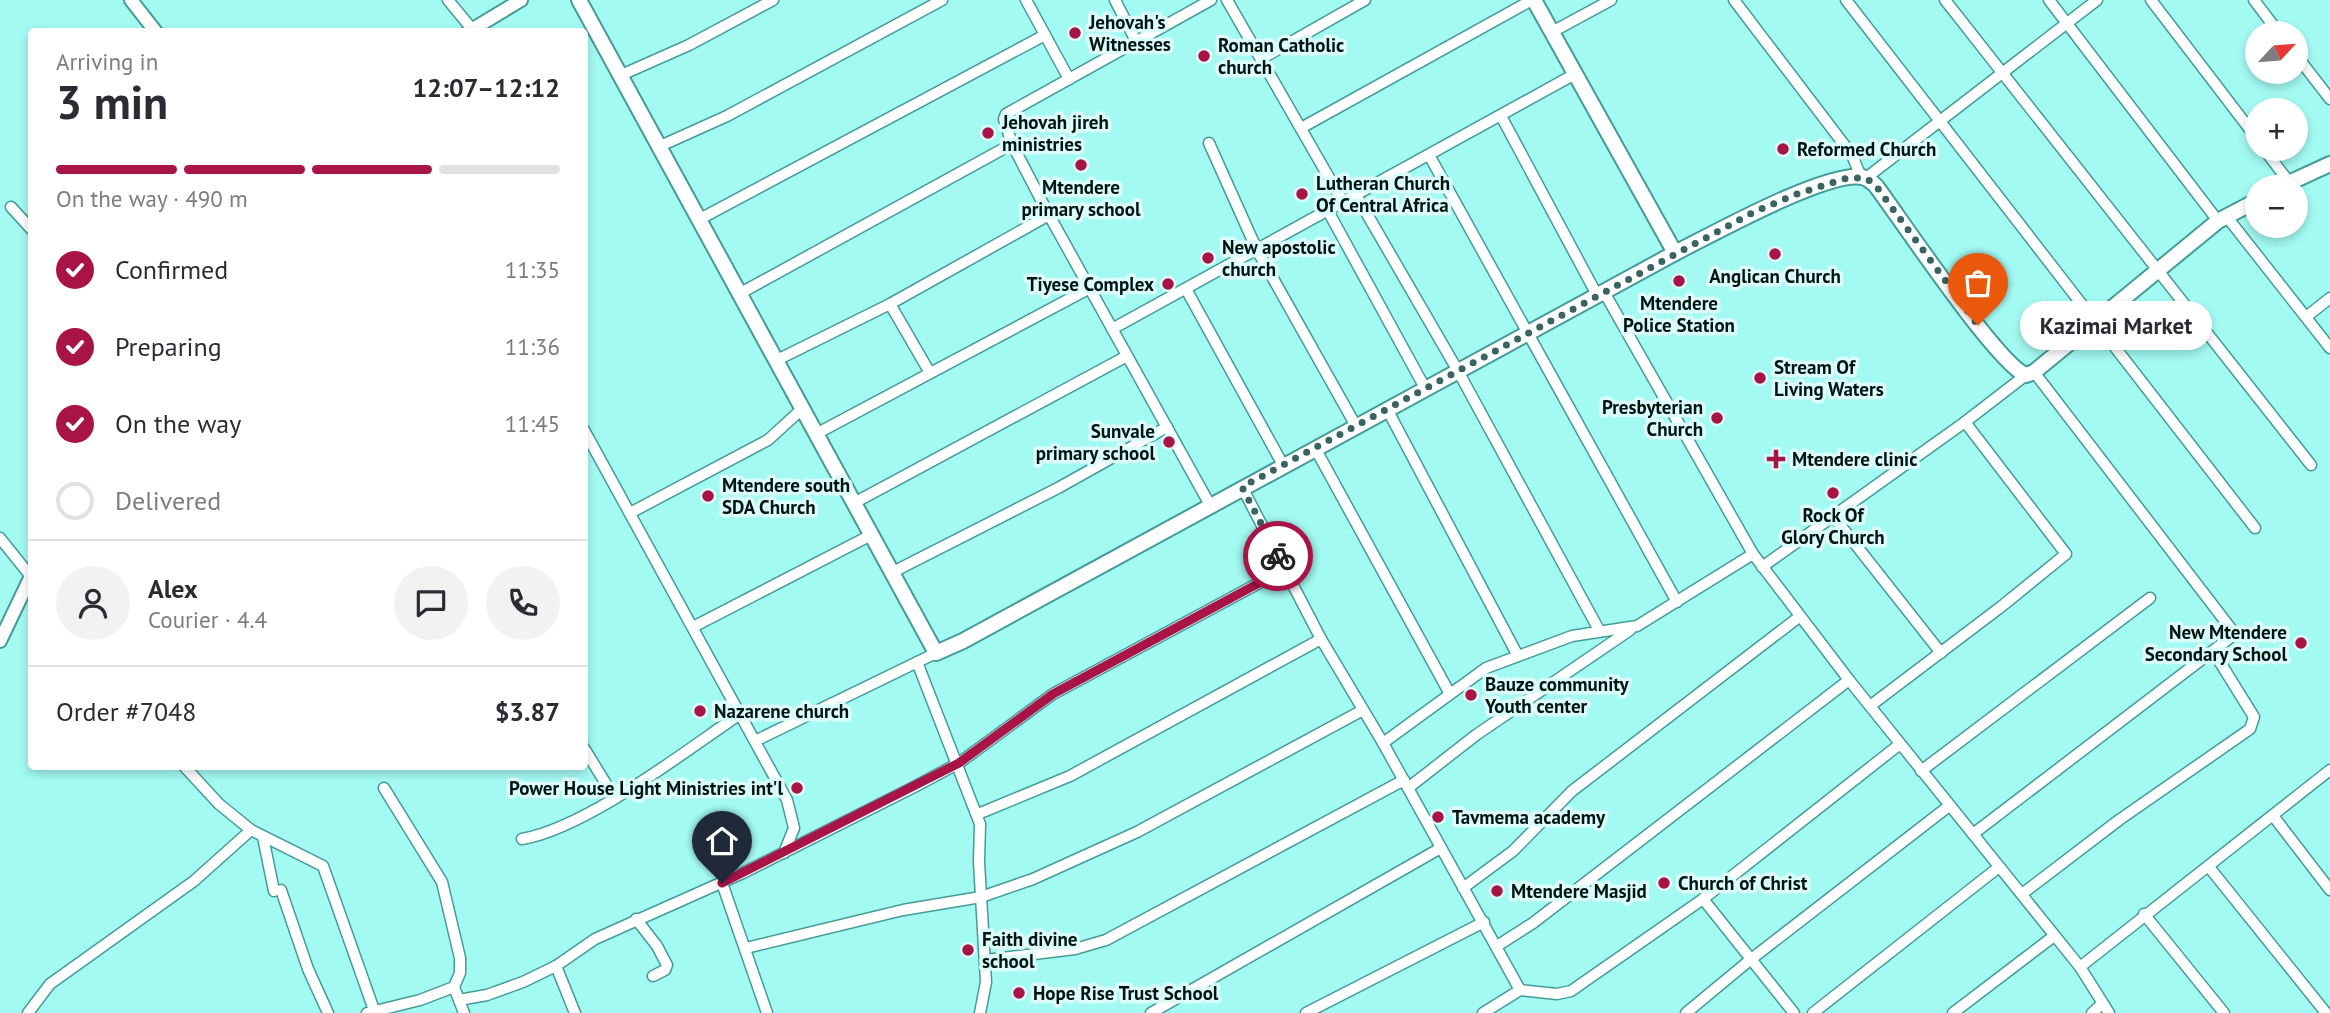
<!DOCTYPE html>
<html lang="en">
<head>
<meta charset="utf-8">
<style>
  :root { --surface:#fff; --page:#f2f2f3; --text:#2b2b33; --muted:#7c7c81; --line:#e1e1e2; --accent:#a91447 }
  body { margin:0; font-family:"PT Sans",sans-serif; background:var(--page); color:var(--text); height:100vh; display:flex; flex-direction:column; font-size:26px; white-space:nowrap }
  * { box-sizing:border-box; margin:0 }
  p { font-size:23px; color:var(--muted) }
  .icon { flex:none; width:38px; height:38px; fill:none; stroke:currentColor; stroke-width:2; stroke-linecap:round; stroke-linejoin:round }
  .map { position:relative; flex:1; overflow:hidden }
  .details { position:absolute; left:28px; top:28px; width:560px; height:742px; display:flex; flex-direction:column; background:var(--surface); border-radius:7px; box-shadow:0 4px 10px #0003 }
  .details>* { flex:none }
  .needle { width:46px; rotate:64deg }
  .buttons { position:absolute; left:2245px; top:21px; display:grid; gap:14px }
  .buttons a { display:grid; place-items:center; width:63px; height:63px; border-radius:50%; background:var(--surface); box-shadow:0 4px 10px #0003; font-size:35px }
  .pin { position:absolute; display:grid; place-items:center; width:60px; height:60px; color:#fff; margin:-72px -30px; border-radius:50% 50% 50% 0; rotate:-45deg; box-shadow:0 0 7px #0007 }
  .pin .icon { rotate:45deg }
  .courier { position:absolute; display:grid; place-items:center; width:70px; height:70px; margin:-35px; border:5px solid #a91447; border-radius:50%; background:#fff; color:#222; box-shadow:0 2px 9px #0007 }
  .bubble { position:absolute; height:49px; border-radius:24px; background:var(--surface); box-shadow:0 4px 10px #0003; font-size:23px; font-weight:700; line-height:49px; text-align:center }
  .headline em { font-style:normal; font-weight:700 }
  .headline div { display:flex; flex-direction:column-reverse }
  .headline { display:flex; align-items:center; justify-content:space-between; height:119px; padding:0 28px }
  h1 { font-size:46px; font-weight:700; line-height:52px }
  .bar { display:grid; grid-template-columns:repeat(4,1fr); gap:10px 7px; align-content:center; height:84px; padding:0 28px }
  .bar i { height:9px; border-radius:5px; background:var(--line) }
  .bar .current { background:var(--accent) }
  .bar p { grid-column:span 4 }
  .line { display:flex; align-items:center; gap:18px; padding:0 28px; border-top:2px solid var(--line) }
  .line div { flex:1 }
  .round { display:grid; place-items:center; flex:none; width:74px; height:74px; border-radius:37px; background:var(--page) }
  ol { padding:0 28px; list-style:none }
  li { display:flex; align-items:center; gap:21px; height:77px }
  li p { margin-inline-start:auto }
  li .icon { padding:7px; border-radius:50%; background:var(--accent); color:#fff; stroke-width:4 }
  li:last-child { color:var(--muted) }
  li i { width:38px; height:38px; border:4px solid var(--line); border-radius:50% }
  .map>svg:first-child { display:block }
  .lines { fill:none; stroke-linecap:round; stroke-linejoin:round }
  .minor-casing { stroke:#449c96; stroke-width:13 }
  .tertiary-casing { stroke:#449c96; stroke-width:16 }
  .secondary-casing { stroke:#449c96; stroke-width:18 }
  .minor { stroke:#fff; stroke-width:10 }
  .tertiary { stroke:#fff; stroke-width:12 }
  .secondary { stroke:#fff; stroke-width:14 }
  .done { stroke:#396461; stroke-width:7; stroke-dasharray:0 12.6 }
  .route { stroke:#a91447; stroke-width:9 }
  .poi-dot { fill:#a91447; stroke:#dcfcf9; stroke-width:2.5 }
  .labels { text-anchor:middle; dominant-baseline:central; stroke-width:7; stroke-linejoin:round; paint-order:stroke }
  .poi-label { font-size:19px; font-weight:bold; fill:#001412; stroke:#dcfcf9; text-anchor:start }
</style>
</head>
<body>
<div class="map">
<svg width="2330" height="1013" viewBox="0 0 2330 1013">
  <rect width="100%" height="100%" fill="#a3faf3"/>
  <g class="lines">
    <defs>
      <g id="minor">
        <path d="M448,0l24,29"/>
        <path d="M1026,0l43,79"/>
        <path d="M1115,0l21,41"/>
        <path d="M1227,0l116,202"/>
        <path d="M1734,0l118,155 9,22"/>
        <path d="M1846,0l409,528"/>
        <path d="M1945,0l366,465"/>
        <path d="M2049,0l169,221"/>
        <path d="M2151,0l107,140"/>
        <path d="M2254,0l25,33"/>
        <path d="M1552,32l59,-32"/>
        <path d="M2296,55l34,44"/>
        <path d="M1261,59l104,-59"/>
        <path d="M619,76l70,-31 84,-45"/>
        <path d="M1501,116l96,179"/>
        <path d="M1301,128l231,-128"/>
        <path d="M1209,143l48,107 99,176"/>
        <path d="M658,147l69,-31 215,-116"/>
        <path d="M2264,149l25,33"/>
        <path d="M1429,155l248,447"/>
        <path d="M1866,178l231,-178"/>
        <path d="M1356,195l102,176 141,259"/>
        <path d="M11,207l21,23"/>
        <path d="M1328,211l97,177"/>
        <path d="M2227,217l103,131"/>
        <path d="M698,220l347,-185"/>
        <path d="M1186,289l97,176"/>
        <path d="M1604,292l149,262 96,126 231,287 250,-197"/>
        <path d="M739,294l273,-150"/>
        <path d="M890,304l40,69"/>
        <path d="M2306,317l24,-19"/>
        <path d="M1112,329l463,-255"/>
        <path d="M775,361l115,-57 159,-89"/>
        <path d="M1387,409l131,247"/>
        <path d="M584,430l203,370 7,28 -10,25"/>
        <path d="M816,434l274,-146"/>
        <path d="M1315,448l135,246"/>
        <path d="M1242,487l79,152 62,104 137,247 37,4 14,-3 132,-92 197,-155"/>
        <path d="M854,503l273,-147"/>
        <path d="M1210,505l-161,-290 -37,-71 -8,-25 2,-5 205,-114"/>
        <path d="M630,513l138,-73 34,-31"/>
        <path d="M1833,516l108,137"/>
        <path d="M0,538l32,40"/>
        <path d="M1762,567l203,-145 61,-47"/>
        <path d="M891,573l167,-85 109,-61"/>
        <path d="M693,627l178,-92"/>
        <path d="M917,662l63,162 -1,38 7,120 -6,31"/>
        <path d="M1870,706l132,-100 64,-52 -101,-132"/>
        <path d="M755,741l181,-88"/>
        <path d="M1383,743l103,-75 86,-32 65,-10 116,-72"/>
        <path d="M584,748l30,49"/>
        <path d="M184,766l35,38 32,26 72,36 51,144"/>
        <path d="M1921,771l229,-173"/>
        <path d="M1408,788l68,-53 154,-105"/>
        <path d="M978,814l92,-38 251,-137"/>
        <path d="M2274,817l56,73"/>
        <path d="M1973,834l262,-200 -201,-262"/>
        <path d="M263,837l11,54"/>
        <path d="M522,839c64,-11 162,-87 218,-125"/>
        <path d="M2209,867l117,146"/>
        <path d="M722,883l45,130"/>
        <path d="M1463,888l50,-37 59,-60 227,-174"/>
        <path d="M281,890l27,79 20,44"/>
        <path d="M2022,894l97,-74 131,-91 4,-12 -41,-66"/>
        <path d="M1703,899l91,114"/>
        <path d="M2144,914l80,99"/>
        <path d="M636,919l21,27 10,19 -2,5 -12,6"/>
        <path d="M1497,946l36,-23 316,-243"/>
        <path d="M746,948l157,-38 78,-13 52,-18 104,-47 226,-122"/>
        <path d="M986,960l89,-11 31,-9 298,-160"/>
        <path d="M556,966l19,47"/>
        <path d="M2080,967l29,46"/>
        <path d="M454,987l10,26"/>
        <path d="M459,1000l28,-5 36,-13 33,-16 39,-27 148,-66 173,-87 43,-23 94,-69 232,-125"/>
        <path d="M28,1013l22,-29 144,-103 57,-51"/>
        <path d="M367,1013l53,-13 34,-13 6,-14v-15l-18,-76 -58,-94"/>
        <path d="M1151,1013l288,-164"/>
        <path d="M1306,1013l178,-91"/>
        <path d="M1483,1013l37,-23"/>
        <path d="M1686,1013l64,-53 199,-154"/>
        <path d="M1813,1013l186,-146"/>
        <path d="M1953,1013l101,-77"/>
        <path d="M2092,1013l10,-9"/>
      </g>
      <g id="tertiary">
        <path d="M131,0l25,32"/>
        <path d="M468,32l53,-32"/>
        <path d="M0,641l32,-67"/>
      </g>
      <g id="secondary">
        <path d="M579,0l357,653 27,-12 712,-388c36,-18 151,-82 187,-76 6,1 10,5 14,9 24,32 122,179 150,189l8,-3 184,-151 40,-21"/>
        <path d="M1534,0l141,253"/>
        <path d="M2280,187l50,-23"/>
      </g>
    </defs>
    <!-- minor casing -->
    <use href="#minor" class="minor-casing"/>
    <!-- tertiary casing -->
    <use href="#tertiary" class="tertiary-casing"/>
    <!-- secondary casing -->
    <use href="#secondary" class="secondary-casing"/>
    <!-- minor -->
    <use href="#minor" class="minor"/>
    <!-- tertiary -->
    <use href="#tertiary" class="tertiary"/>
    <!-- secondary -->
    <use href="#secondary" class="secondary"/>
  </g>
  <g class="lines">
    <!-- done -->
    <path class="done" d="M1278,556l-36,-69 512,-275 40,-17 53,-17h19l10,8 102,139"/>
    <!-- route -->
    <path class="route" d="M722,883l237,-120 94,-69 232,-125 -7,-13"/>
  </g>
  <!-- markers -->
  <g class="poi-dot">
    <circle cx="1075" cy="33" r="7"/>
    <circle cx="1204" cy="56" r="7"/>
    <circle cx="988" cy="133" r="7"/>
    <circle cx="1783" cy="149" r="7"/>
    <circle cx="1081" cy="165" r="7"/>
    <circle cx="1302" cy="194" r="7"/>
    <circle cx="1775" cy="254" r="7"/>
    <circle cx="1208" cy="258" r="7"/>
    <circle cx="1679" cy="281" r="7"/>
    <circle cx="1168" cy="284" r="7"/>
    <circle cx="1760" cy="378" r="7"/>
    <circle cx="1717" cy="418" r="7"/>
    <circle cx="1169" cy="442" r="7"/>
    <path d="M1772.5 448.5h7v7h7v7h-7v7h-7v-7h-7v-7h7z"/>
    <circle cx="1833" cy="493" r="7"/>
    <circle cx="708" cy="496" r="7"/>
    <circle cx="2301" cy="643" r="7"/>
    <circle cx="1471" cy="695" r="7"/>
    <circle cx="700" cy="711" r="7"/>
    <circle cx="797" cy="788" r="7"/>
    <circle cx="1438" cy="817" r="7"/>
    <circle cx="1664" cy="883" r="7"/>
    <circle cx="1497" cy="891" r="7"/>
    <circle cx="968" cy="950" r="7"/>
    <circle cx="1019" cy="993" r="7"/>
  </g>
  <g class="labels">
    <!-- poi labels -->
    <g class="poi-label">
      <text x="1089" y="22">Jehovah's<tspan x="1089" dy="22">Witnesses</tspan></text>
      <text x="1218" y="45">Roman Catholic<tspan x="1218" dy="22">church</tspan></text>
      <text x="1002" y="122">Jehovah jireh<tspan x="1002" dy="22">ministries</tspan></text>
      <text x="1797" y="149">Reformed Church</text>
      <text x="1316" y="183">Lutheran Church<tspan x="1316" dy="22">Of Central Africa</tspan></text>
      <text x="1081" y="187" text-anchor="middle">Mtendere<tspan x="1081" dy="22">primary school</tspan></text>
      <text x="1222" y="247">New apostolic<tspan x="1222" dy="22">church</tspan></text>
      <text x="1775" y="276" text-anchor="middle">Anglican Church</text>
      <text x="1154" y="284" text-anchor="end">Tiyese Complex</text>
      <text x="1679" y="303" text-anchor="middle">Mtendere<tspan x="1679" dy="22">Police Station</tspan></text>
      <text x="1774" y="367">Stream Of<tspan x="1774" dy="22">Living Waters</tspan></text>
      <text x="1703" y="407" text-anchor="end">Presbyterian<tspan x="1703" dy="22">Church</tspan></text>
      <text x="1155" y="431" text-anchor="end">Sunvale<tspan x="1155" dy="22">primary school</tspan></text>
      <text x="1792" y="459">Mtendere clinic</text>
      <text x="722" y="485">Mtendere south<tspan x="722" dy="22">SDA Church</tspan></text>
      <text x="1833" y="515" text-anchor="middle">Rock Of<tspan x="1833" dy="22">Glory Church</tspan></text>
      <text x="2287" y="632" text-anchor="end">New Mtendere<tspan x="2287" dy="22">Secondary School</tspan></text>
      <text x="1485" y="684">Bauze community<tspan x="1485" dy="22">Youth center</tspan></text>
      <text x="714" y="711">Nazarene church</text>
      <text x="783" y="788" text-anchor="end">Power House Light Ministries int'l</text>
      <text x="1452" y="817">Tavmema academy</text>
      <text x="1678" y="883">Church of Christ</text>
      <text x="1511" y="891">Mtendere Masjid</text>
      <text x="982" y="939">Faith divine<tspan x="982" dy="22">school</tspan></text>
      <text x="1033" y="993">Hope Rise Trust School</text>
    </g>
  </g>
</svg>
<div class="buttons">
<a><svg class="needle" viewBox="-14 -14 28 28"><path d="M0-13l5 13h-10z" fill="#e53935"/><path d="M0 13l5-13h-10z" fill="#7c7c81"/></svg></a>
<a>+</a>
<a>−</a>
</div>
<div class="pin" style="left:1978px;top:325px;background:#ea580c"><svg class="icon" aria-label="bag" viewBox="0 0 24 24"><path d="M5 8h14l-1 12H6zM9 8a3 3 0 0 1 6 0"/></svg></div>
<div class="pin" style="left:722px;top:883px;background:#1f2937"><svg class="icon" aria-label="home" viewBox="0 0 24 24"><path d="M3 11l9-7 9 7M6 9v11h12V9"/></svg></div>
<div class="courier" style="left:1278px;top:556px"><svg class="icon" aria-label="bike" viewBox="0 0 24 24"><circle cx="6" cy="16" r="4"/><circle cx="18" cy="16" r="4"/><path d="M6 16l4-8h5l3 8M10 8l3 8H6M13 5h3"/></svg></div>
<div class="bubble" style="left:2020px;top:301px;width:192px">Kazimai Market</div>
<section class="details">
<div class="headline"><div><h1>3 min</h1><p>Arriving in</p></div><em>12:07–12:12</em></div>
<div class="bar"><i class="current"></i><i class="current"></i><i class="current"></i><i></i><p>On the way · 490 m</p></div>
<ol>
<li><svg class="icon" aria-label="check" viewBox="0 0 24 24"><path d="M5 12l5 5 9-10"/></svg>Confirmed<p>11:35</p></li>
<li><svg class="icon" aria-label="check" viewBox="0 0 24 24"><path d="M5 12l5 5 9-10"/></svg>Preparing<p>11:36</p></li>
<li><svg class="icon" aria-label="check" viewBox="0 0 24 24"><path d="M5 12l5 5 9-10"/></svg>On the way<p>11:45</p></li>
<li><i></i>Delivered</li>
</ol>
<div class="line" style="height:126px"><a class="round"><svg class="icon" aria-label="person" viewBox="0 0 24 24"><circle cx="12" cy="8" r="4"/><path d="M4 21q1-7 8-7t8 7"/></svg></a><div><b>Alex</b><p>Courier · 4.4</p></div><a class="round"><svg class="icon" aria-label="chat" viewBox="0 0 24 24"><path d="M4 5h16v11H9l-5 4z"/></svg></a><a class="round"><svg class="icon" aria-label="phone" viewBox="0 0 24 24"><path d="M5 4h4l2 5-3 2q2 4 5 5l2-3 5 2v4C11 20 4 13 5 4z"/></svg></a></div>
<div class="line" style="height:91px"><div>Order #7048</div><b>$3.87</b></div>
</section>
</div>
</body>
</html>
